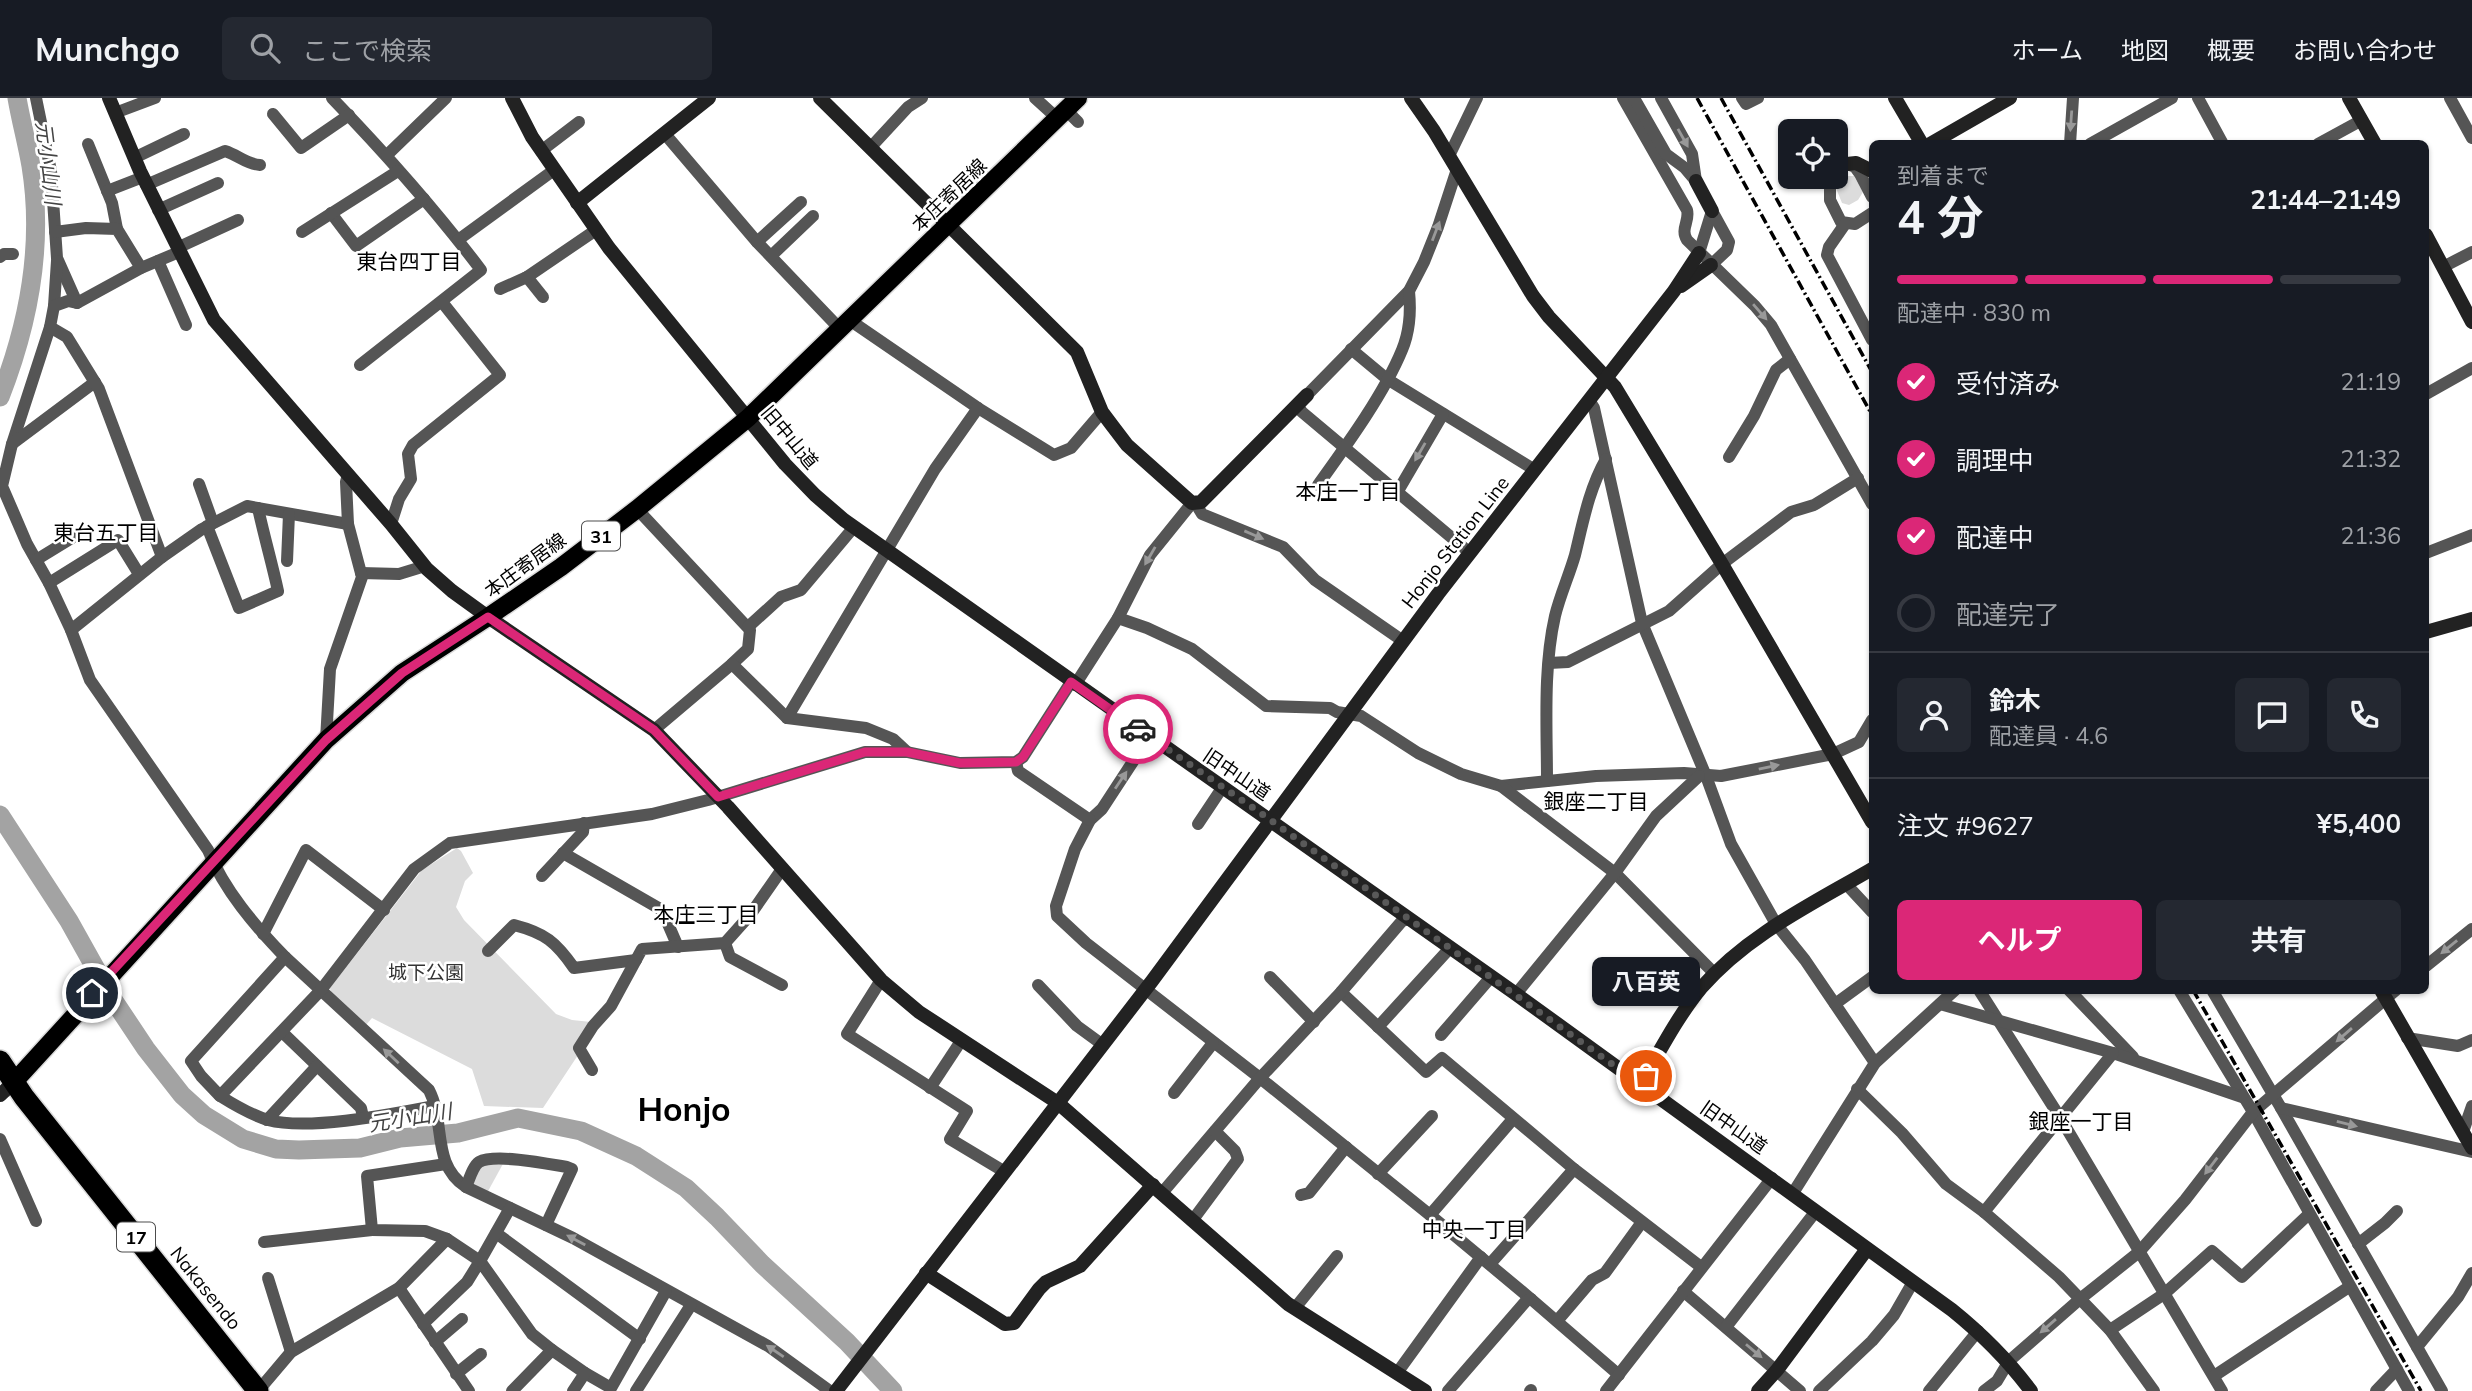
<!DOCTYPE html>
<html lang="ja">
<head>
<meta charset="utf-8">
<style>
  :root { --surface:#171b24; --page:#242831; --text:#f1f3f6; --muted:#9ea1a6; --line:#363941; --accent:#db2777 }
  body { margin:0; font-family:Mulish,"Noto Sans JP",sans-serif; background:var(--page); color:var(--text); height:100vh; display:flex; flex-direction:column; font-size:26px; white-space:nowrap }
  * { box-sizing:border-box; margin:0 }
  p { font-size:23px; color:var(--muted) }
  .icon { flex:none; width:38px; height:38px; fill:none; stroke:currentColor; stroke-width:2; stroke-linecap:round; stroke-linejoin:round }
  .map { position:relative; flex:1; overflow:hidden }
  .sheet { position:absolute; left:1869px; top:42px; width:560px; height:854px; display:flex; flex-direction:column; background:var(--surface); border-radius:10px; box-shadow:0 2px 5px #0004 }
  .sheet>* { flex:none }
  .tools { position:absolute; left:1778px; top:21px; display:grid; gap:14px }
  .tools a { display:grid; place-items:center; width:70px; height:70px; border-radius:10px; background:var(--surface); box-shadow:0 2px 5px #0004; font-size:35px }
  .pin { position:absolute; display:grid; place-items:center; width:60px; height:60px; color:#fff; margin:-30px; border:4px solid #fff; border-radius:50%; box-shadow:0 2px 7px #0007 }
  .courier { position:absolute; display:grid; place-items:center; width:70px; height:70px; margin:-35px; border:5px solid #db2777; border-radius:50%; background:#fff; color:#222; box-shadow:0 2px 9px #0007 }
  .bubble { position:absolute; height:49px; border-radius:10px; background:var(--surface); box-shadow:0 2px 5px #0004; font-size:23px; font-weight:700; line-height:49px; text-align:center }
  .overview em { font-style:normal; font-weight:700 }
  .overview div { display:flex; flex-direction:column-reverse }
  .overview { display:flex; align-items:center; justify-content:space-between; height:119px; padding:0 28px }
  h1 { font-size:46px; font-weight:700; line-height:52px }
  .bar { display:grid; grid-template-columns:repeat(4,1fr); gap:10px 7px; align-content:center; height:84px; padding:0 28px }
  .bar i { height:9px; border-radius:5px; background:var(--line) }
  .bar .current { background:var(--accent) }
  .bar p { grid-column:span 4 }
  .line { display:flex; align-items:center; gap:18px; padding:0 28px; border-top:2px solid var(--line) }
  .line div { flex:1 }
  .round { display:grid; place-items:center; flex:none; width:74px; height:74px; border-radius:10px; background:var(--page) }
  ol { padding:0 28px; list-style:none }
  li { display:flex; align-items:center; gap:21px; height:77px }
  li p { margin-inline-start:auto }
  li .icon { padding:7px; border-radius:50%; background:var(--accent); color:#fff; stroke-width:4 }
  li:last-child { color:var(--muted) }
  li i { width:38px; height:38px; border:4px solid var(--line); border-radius:50% }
  .cta { display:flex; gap:14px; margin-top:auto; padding:14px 28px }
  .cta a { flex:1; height:80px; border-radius:10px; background:var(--accent); color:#fff; font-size:28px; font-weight:700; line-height:80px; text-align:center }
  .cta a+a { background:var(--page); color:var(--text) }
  header { display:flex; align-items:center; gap:42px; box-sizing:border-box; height:98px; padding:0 35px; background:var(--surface); border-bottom:2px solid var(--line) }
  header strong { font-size:33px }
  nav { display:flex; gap:38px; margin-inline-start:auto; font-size:24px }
  .search { width:490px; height:63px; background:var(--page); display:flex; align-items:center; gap:18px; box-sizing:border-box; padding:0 24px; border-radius:10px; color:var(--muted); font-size:26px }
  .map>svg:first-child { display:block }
  .green { fill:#dcdcdc }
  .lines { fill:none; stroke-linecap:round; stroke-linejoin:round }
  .river { stroke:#a3a3a3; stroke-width:19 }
  .primary-casing { stroke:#dbdbdb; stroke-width:21 }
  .highway-casing { stroke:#dbdbdb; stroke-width:24 }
  .street { stroke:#555; stroke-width:12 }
  .secondary { stroke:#222; stroke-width:14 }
  .primary { stroke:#000; stroke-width:18 }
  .highway { stroke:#000; stroke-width:21 }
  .rail { stroke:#000; stroke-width:3.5; stroke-dasharray:10 3.5 2 3.5; stroke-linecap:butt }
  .oneway { fill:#999 }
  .done { stroke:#595959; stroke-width:7; stroke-dasharray:0 12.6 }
  .route { stroke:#db2777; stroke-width:9 }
  .labels { text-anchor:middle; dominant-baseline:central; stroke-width:5; stroke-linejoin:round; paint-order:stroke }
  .shield { fill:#fff; stroke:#4c4c4c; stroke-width:2 }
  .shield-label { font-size:18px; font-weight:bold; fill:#000 }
  .street-label { font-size:19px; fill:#000; stroke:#fff }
  .park-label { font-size:19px; fill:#333; stroke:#fff }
  .water-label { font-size:21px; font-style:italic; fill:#444; stroke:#fff }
  .neighbourhood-label { font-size:21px; fill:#000; stroke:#fff }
  .town-label { font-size:33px; font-weight:bold; fill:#000; stroke:#fff }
</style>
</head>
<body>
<header>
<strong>Munchgo</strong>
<div class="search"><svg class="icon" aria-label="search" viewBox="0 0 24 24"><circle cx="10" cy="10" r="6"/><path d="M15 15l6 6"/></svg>ここで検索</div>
<nav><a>ホーム</a><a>地図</a><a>概要</a><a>お問い合わせ</a></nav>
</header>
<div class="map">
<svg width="2472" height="1293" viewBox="0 0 2472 1293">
  <rect width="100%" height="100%" fill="#fff"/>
  <!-- green -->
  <g class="green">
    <path d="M1844,78h10l9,16 -5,8 -9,5 -7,-2 -6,-15 3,-8z"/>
    <path d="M457,750l4,3 12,22 -8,8 -9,26 8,13 92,94 16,6 19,2 -7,24 -41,62 -59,-2 -12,-37 -100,-51 -7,8 -34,-33 -1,-5 92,-118z"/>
    <path d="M504,1064l-17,31 -13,-7 -2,-3 8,-17z"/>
  </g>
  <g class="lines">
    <!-- river -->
    <g class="river">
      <path d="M0,299c29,-74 44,-151 31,-231 -4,-23 -10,-45 -14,-68"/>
      <path d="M0,717l69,106 43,77 34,51 36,46 22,20 39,24 33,10 23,1 61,-2 40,-10 58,-5 60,-15 63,13 55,25 50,32 31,29 45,47 85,78 46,49"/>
    </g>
    <defs>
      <path id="primary" d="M14,984l312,-342 76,-67 86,-56 73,-50 76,-58 111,-91 330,-320"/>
      <path id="highway" d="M0,963l24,36 234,294"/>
    </defs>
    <!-- primary casing -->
    <use href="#primary" class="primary-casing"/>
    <!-- highway casing -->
    <use href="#highway" class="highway-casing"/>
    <!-- street -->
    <g class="street">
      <path d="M36,0l15,73 6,87 20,45"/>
      <path d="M332,0c53,55 103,111 149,172l-121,95"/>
      <path d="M1035,0l22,20"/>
      <path d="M1623,0l64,112c3,11 -7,19 0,30l68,66 16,19 101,179"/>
      <path d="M1634,0l32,56 19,14 11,13"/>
      <path d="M1661,0l31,56 4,27"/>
      <path d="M1742,0l4,6 12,-6"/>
      <path d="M2198,0l25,46"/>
      <path d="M2450,0l22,40"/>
      <path d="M1066,12l12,12"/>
      <path d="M115,15l40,-15"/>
      <path d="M273,16l28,34 48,-33"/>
      <path d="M665,36l92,108 84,88"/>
      <path d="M88,46l24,59 5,26"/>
      <path d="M2070,46l3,-46"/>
      <path d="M2090,46l82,-46"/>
      <path d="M2318,46l44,-24"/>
      <path d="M871,49l37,-40 14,-9"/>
      <path d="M541,53l38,-29"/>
      <path d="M387,57l59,-57"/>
      <path d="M1449,58l28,-58"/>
      <path d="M134,60l50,-24"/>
      <path d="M1836,71l11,-5 8,3 5,7 12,23"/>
      <path d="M1830,79v23l11,22 14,2 17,-11"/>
      <path d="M146,87l79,-34c13,4 21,13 35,14"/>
      <path d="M107,93l36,-14"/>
      <path d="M158,112l60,-27"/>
      <path d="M331,115l25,33 68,-47"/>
      <path d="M1845,126l-16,23 -2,8 45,85"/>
      <path d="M55,134l31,-4 31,1 24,39"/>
      <path d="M302,134l96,-61"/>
      <path d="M458,142l96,-70"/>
      <path d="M757,144l44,-40"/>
      <path d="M177,150l61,-28"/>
      <path d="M1699,155l13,-42"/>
      <path d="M771,158l42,-40"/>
      <path d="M0,159l4,-3h9"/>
      <path d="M158,163l28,64"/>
      <path d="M1711,167l16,-15 2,-8 -17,-31"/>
      <path d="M2443,169l29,-15"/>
      <path d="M527,179l16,20"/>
      <path d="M500,191l27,-12 69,-47"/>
      <path d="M54,208l3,-45"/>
      <path d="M851,223l127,87 76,47 17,-7 31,-36"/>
      <path d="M50,229l-38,117 -10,42 25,58 22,39 22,47 19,50 118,170c16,40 47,76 77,107l144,133c17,33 2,74 37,97l107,51 195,108 62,45"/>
      <path d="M1351,251l36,30 148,91"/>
      <path d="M2426,296l46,-26"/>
      <path d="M1307,297l102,-104 15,-29 14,-35 19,-58"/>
      <path d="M1589,302l5,8 48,215 64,153 25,68 45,80 29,36 70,103"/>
      <path d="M1297,307l5,7 168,141"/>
      <path d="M12,346l83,-62"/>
      <path d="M1729,359l25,-41 22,-46 14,-11"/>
      <path d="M199,386l14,39"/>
      <path d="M1318,387c28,-39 66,-91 84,-135 8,-19 9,-39 7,-59"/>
      <path d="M1398,393l45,-77"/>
      <path d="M1196,406l6,10 81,33 32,33 88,61"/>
      <path d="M637,411l113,121 -2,19 -16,15 -78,66"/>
      <path d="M391,426l8,-25 12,-20 -3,-25 5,-9 87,-70 -58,-73"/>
      <path d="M207,428l32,82 39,-17c-6,-28 -14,-55 -20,-83"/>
      <path d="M2426,455l46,-18"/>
      <path d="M162,459l40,-28 45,-23 101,18"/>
      <path d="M36,462l49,-30"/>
      <path d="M287,463l2,-47"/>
      <path d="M361,475l38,1 26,-8"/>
      <path d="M49,485l69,-43 21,34"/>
      <path d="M1118,520l29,10 45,21 74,57 64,2 7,4 24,4 57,37 43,21 40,12 95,-10 88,-3 37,3 112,-22 26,-12 13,-22"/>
      <path d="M748,529l33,-30 20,-7 53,-63"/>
      <path d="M71,532l91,-73 -63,-168 -32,-52 -17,-10 4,-21 14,-5 9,2 64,-35 38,-16"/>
      <path d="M1549,565l19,-1 101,-51 53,-47 69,-52 23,-7 44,-27"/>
      <path d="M732,566l55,54 79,10 27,11 14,13"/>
      <path d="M1075,587l43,-67 32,-63 42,-52"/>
      <path d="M787,620l148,-249 43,-61"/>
      <path d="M1149,639l-47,72 -12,11 -15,29 -19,57 1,10 29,27 174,135 170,137 101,84 88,76"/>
      <path d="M326,642l4,-71 32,-92 -14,-53 -2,-42 2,-8"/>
      <path d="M1016,664l2,9 72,49"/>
      <path d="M1547,683c0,-54 -4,-112 8,-165 5,-21 14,-40 20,-61 8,-33 14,-66 31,-96"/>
      <path d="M1501,688l114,87 99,100"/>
      <path d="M1198,726l24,-36"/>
      <path d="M563,755l99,57 16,37"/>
      <path d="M542,778l41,-44 1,-9"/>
      <path d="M1846,786l26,28"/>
      <path d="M263,836l43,-84 78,60"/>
      <path d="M725,845l5,14 52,28"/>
      <path d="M488,853l26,-26c31,8 42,17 60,43l62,-8"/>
      <path d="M2426,868l46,-37"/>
      <path d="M1270,879l44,45"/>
      <path d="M881,882l-34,54 120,77 -17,28 55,33"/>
      <path d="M1038,887l39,41 26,19"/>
      <path d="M1979,892l82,129 161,272"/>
      <path d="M2069,892l64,67"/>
      <path d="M2179,892l74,122 156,279"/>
      <path d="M2212,892l69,118 161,283"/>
      <path d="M1341,894l85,80 16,-14 132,111 127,98"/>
      <path d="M1516,896l99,-121 41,-57 43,-40"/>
      <path d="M1835,906l37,-27"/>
      <path d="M1940,906l173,49 129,44"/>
      <path d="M1378,929l72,-79"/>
      <path d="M282,934l79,76 2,9"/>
      <path d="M1441,937l50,-58"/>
      <path d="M2407,940l51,8 14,-6"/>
      <path d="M592,972l-13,-22 14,-22 18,-20 31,-57 83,-6 25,-28 32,-46"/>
      <path d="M930,990l31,-47"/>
      <path d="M1857,991l45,44 44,51 38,28 75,65 51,53 44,61"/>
      <path d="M1174,995l39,-50"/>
      <path d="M220,998l-19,-20 -10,-15 94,-104"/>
      <path d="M434,1008c-42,8 -125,25 -166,14 -17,-5 -32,-14 -48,-24l101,-106 93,-121 36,-26 202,-29 56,-14 157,-48h42l53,11 56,-1 7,-5 48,-75"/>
      <path d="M2281,1010l191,44"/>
      <path d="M267,1022l50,-54"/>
      <path d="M2463,1034l9,-26"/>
      <path d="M0,1041l36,82"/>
      <path d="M446,1066l-79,12 5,54 53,1 22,8"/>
      <path d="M1378,1076l54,-58"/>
      <path d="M466,1089c3,-7 7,-21 13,-25 16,-9 70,2 88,5l5,2 -26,56"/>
      <path d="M1162,1095l98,-115 81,-86 61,-71 8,-2"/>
      <path d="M1793,1095l82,-130 80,-73"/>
      <path d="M1301,1097l8,-2 37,-46"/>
      <path d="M1984,1114l129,-159"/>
      <path d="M1430,1117l83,-96"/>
      <path d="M1192,1123l46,-62 -3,-8 -20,-20"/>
      <path d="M496,1135l144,106"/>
      <path d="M264,1144l108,-12"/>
      <path d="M2358,1146l27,-21 12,-12"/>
      <path d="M1490,1166l84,-95"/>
      <path d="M268,1180l23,74"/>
      <path d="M399,1190l70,103"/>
      <path d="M1683,1193l117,100"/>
      <path d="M1295,1210l42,-52"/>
      <path d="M1557,1223l35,-41 13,-7 37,-51"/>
      <path d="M423,1226l44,-42 13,-21 52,73 20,16"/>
      <path d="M1726,1229l90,-116"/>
      <path d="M2110,1232l54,-36 48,-43 30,26 67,-63"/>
      <path d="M435,1244l27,-23"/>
      <path d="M2417,1249l41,-50 14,-24"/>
      <path d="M1397,1275l84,-116"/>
      <path d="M456,1276l25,-20"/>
      <path d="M2214,1278l135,-89"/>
      <path d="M258,1293l33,-39 108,-64 48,-49 33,22 30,-53"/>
      <path d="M512,1293l40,-41 33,23 26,15 55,-97"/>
      <path d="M573,1293l12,-18"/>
      <path d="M636,1293l55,-86"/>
      <path d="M1448,1293l78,-90 5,-2"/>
      <path d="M1530,1293l1,-1"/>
      <path d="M1606,1293l166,-213"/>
      <path d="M1819,1293l53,-50 22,-26 19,-33"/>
      <path d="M1929,1293l49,-60"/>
      <path d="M1984,1293l13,-10 12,-20 71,-62 59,-47 46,-52 68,-88 143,-122"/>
      <path d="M2376,1293l21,-22"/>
    </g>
    <!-- secondary -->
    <g class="secondary">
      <path d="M109,0l31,73 74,149 177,204 36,45 25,22 36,26 166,113 74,77 153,173 38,32 139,91 230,201 137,87"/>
      <path d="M512,0l20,39 77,111 176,216 30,31 29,25 672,474 436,316c31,25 56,50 79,81"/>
      <path d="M820,0l257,254 25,60 9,12 16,21 65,58 9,-1 106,-107"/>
      <path d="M1411,0l23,33 99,165 16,21 66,70 107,177 150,258"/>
      <path d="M1895,0l27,46"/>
      <path d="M2349,0l26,46"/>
      <path d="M1930,46l80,-46"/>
      <path d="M1847,66l9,-1 16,8"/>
      <path d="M1696,83l16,30"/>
      <path d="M577,105l132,-105"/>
      <path d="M2426,137l46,87"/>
      <path d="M1681,188l30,-21"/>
      <path d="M2426,534l46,-13"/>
      <path d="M2381,892l91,158"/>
      <path d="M1640,987c19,-32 37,-68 61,-97 46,-53 111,-84 171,-119"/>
      <path d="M0,997l14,-13"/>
      <path d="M926,1175l79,51 9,-1 25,-34 7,-7 34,-16 73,-81"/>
      <path d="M836,1293l316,-410 286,-387 236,-303 25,-38"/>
      <path d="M1758,1293l19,-21 90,-121"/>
    </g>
    <!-- primary -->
    <use href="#primary" class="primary"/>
    <!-- highway -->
    <use href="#highway" class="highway"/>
    <!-- rail -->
    <g class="rail">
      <path d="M1697,0l175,317"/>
      <path d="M1721,0l151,274"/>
      <path d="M2193,892l228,401"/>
    </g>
  </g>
  <!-- one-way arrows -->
  <defs><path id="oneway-solid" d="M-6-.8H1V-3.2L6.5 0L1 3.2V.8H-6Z" transform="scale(1.75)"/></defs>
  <g class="oneway">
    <use href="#oneway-solid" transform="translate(2071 23) rotate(94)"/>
    <use href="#oneway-solid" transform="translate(1683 40) rotate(61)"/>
    <use href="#oneway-solid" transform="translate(1436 133) rotate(-69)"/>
    <use href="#oneway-solid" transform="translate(1760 214) rotate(49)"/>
    <use href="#oneway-solid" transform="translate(1420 354) rotate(120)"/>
    <use href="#oneway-solid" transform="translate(1254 437) rotate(23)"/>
    <use href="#oneway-solid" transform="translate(1150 458) rotate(120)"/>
    <use href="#oneway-solid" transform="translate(1769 669) rotate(-12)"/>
    <use href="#oneway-solid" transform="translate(1121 682) rotate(-56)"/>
    <use href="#oneway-solid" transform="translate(2449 849) rotate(141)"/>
    <use href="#oneway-solid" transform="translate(2344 937) rotate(139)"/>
    <use href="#oneway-solid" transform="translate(391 958) rotate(-137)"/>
    <use href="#oneway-solid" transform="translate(2347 1026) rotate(14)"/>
    <use href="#oneway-solid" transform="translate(2211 1068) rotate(127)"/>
    <use href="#oneway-solid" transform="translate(576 1142) rotate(-152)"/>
    <use href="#oneway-solid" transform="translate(2048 1228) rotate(139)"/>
    <use href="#oneway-solid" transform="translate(775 1253) rotate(-146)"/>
    <use href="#oneway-solid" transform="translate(1754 1253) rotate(40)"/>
  </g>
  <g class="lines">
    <!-- done -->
    <path class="done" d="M1138,631l124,85 378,270 6,-8"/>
    <!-- route -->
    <path class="route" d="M92,895l234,-253 76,-67 86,-56 166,113 64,67 147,-45h42l53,11 56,-1 7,-5 48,-75 67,47"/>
  </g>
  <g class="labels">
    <!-- shield labels -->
    <g class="shield">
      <rect x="582" y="423.5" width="38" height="29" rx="5"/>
      <rect x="117" y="1124.5" width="38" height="29" rx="5"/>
    </g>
    <g class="shield-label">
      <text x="601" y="438">31</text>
      <text x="136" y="1139">17</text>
    </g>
    <!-- street labels -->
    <g class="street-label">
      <text transform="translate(949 97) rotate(-44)">本庄寄居線</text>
      <text transform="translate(790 339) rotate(50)">旧中山道</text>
      <text transform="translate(1455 444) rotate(-52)">Honjo Station Line</text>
      <text transform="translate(525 467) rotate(-36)">本庄寄居線</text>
      <text transform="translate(1237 676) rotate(34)">旧中山道</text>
      <text transform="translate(1734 1029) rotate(35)">旧中山道</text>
      <text transform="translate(206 1190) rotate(51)">Nakasendo</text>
    </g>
    <!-- park labels -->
    <g class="park-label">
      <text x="426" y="874">城下公園</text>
    </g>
    <!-- water labels -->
    <g class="water-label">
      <text transform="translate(49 65) rotate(83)">元小山川</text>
      <text transform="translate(410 1019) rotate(-9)">元小山川</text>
    </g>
    <!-- neighbourhood labels -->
    <g class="neighbourhood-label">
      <text x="409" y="163">東台四丁目</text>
      <text x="1348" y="393">本庄一丁目</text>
      <text x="106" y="434">東台五丁目</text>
      <text x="1596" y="703">銀座二丁目</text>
      <text x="706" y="816">本庄三丁目</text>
      <text x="2081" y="1023">銀座一丁目</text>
      <text x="1474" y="1131">中央一丁目</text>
    </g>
    <!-- town labels -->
    <g class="town-label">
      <text x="684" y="1010">Honjo</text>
    </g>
  </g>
</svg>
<div class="tools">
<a><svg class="icon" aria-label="locate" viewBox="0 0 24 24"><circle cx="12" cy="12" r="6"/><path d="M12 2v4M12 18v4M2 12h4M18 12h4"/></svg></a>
</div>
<div class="pin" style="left:1646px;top:978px;background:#ea580c"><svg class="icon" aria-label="bag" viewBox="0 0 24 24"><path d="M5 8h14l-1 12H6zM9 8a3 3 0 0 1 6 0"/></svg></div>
<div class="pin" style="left:92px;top:895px;background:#1f2937"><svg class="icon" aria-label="home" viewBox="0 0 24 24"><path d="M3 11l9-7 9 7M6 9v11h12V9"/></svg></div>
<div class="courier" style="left:1138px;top:631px"><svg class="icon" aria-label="car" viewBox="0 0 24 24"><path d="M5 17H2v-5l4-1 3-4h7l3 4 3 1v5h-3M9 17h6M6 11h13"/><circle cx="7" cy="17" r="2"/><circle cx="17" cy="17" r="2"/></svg></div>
<div class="bubble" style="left:1592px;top:859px;width:108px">八百英</div>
<section class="sheet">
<div class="overview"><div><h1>4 分</h1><p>到着まで</p></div><em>21:44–21:49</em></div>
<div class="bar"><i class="current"></i><i class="current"></i><i class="current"></i><i></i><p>配達中 · 830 m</p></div>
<ol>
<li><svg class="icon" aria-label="check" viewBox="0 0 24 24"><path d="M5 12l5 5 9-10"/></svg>受付済み<p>21:19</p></li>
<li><svg class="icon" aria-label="check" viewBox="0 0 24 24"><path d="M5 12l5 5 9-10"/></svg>調理中<p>21:32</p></li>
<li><svg class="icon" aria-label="check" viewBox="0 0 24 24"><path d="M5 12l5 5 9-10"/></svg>配達中<p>21:36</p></li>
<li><i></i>配達完了</li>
</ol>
<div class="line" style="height:126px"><a class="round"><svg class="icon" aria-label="person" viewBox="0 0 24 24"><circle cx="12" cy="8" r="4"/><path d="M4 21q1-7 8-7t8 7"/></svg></a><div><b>鈴木</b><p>配達員 · 4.6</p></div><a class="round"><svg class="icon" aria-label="chat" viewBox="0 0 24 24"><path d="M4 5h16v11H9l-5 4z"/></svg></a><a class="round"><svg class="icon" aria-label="phone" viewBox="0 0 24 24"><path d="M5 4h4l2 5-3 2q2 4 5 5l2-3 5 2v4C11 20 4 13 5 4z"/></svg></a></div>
<div class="line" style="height:91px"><div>注文 #9627</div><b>¥5,400</b></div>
<div class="cta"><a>ヘルプ</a><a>共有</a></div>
</section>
</div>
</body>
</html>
